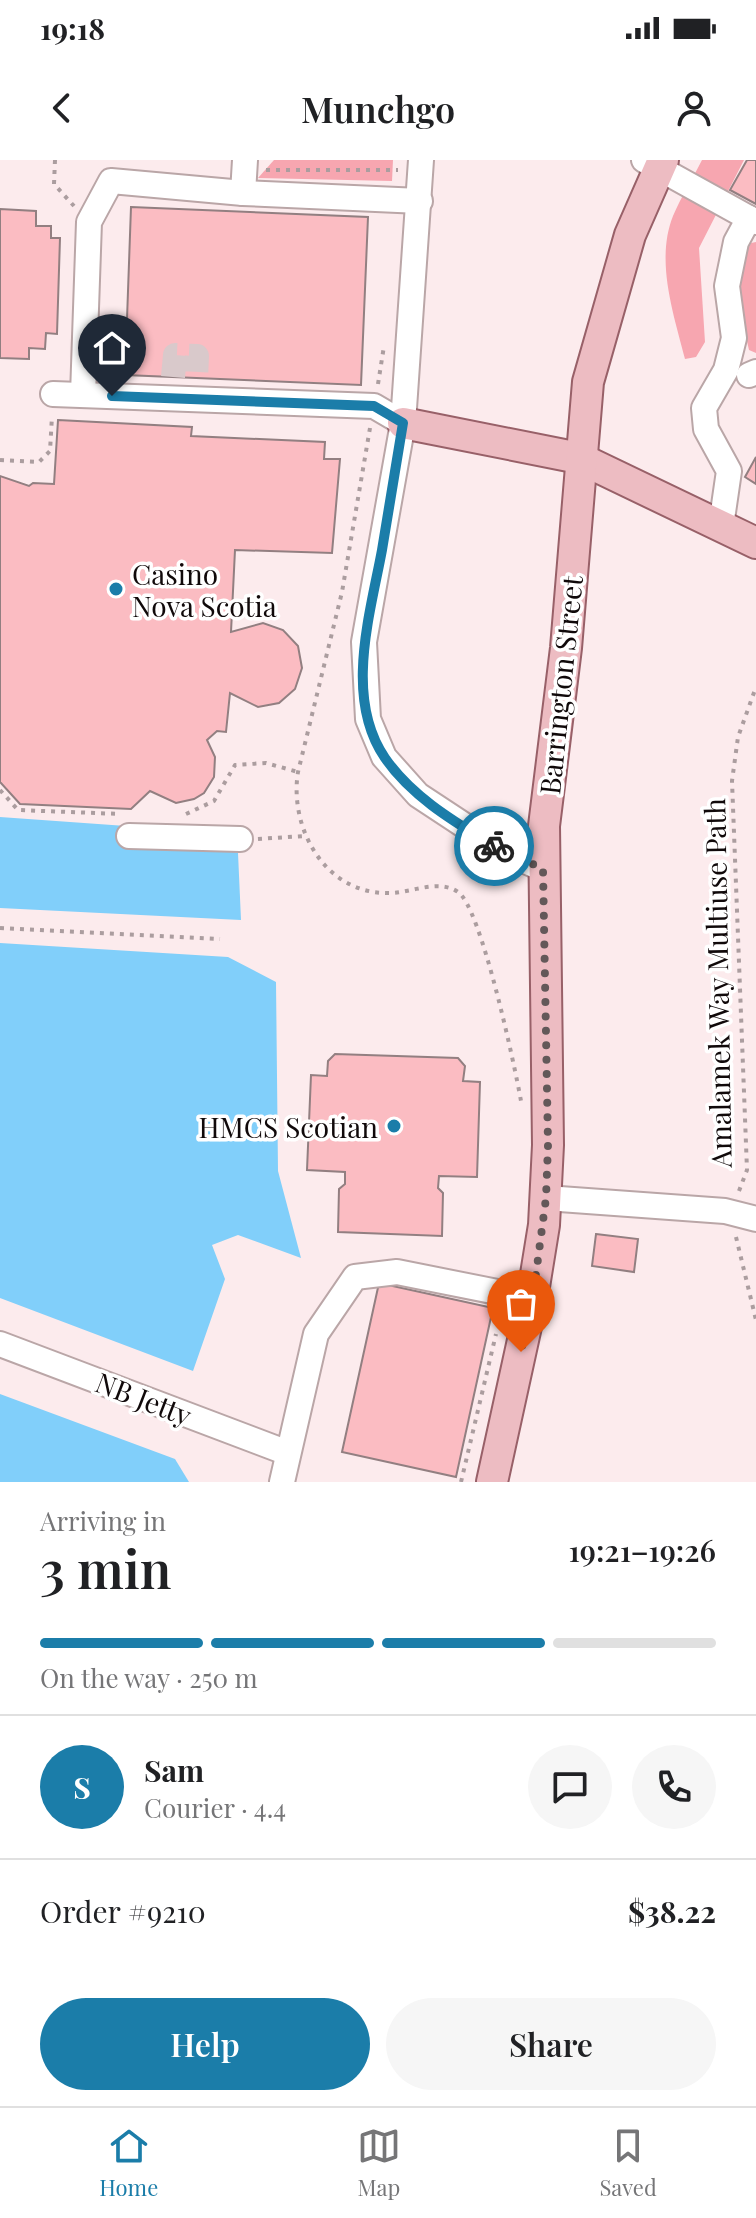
<!DOCTYPE html>
<html lang="en">
<head>
<meta charset="utf-8">
<style>
  :root { --surface:#fff; --page:#f6f6f6; --text:#202124; --muted:#757577; --line:#e0e0e0; --accent:#1b7da9 }
  body { margin:0; font-family:"Playfair Display",serif; background:var(--page); color:var(--text); height:100vh; display:flex; flex-direction:column; font-size:30px; white-space:nowrap }
  * { box-sizing:border-box; margin:0 }
  p { font-size:26px; color:var(--muted) }
  .icon { flex:none; width:44px; height:44px; fill:none; stroke:currentColor; stroke-width:2; stroke-linecap:round; stroke-linejoin:round }
  .map { position:relative; height:1322px; overflow:hidden }
  .drawer { display:flex; flex-direction:column; background:var(--surface); flex:1 }
  .drawer>* { flex:none }
  .pin { position:absolute; display:grid; place-items:center; width:68px; height:68px; color:#fff; margin:-82px -34px; border-radius:50% 50% 50% 0; rotate:-45deg; box-shadow:0 0 8px #0007 }
  .pin .icon { rotate:45deg }
  .courier { position:absolute; display:grid; place-items:center; width:80px; height:80px; margin:-40px; border:6px solid #1b7da9; border-radius:50%; background:#fff; color:#222; box-shadow:0 2px 10px #0007 }
  .head em { font-style:normal; font-weight:600 }
  .head div { display:flex; flex-direction:column-reverse }
  .head { display:flex; align-items:center; justify-content:space-between; height:136px; padding:0 40px }
  h1 { font-size:52px; font-weight:600; line-height:60px }
  .bar { display:grid; grid-template-columns:repeat(4,1fr); gap:12px 8px; align-content:center; height:96px; padding:0 40px }
  .bar i { height:10px; border-radius:6px; background:var(--line) }
  .bar .selected { background:var(--accent) }
  .bar p { grid-column:span 4 }
  .line { display:flex; align-items:center; gap:20px; padding:0 40px; border-top:2px solid var(--line) }
  .line div { flex:1 }
  .round { display:grid; place-items:center; flex:none; width:84px; height:84px; border-radius:42px; background:var(--page) }
  .primary-button { display:flex; gap:16px; margin-top:auto; padding:16px 40px }
  .primary-button a { flex:1; height:92px; border-radius:48px; background:var(--accent); color:#fff; font-size:32px; font-weight:600; line-height:92px; text-align:center }
  .primary-button a+a { background:var(--page); color:var(--text) }
  .status { display:flex; justify-content:space-between; align-items:center; height:56px; padding:0 40px; background:var(--surface); direction:ltr }
  .status svg { height:22px; fill:currentColor }
  header { display:flex; justify-content:space-between; align-items:center; height:104px; padding:0 40px; background:var(--surface); font-size:36px; font-weight:600 }
  .dock { display:flex; justify-content:space-around; align-items:center; height:112px; border-top:2px solid var(--line); background:var(--surface); font-size:22px; color:var(--muted) }
  .dock a { display:grid; justify-items:center; gap:4px }
  .dock .selected { color:var(--accent) }
  .map>svg:first-child { display:block }
  .green { fill:#f7a6b0 }
  .water { fill:#81cffa }
  .building { fill:#fbbcc2; stroke:#927f81; stroke-width:2 }
  .lines { fill:none; stroke-linecap:round; stroke-linejoin:round }
  .minor-tunnel { stroke:#d9c9cb; stroke-width:24; stroke-dasharray:24 12; stroke-linecap:butt }
  .minor-casing { stroke:#baa6a7; stroke-width:28 }
  .major-casing { stroke:#986068; stroke-width:34 }
  .path { stroke:#ab9d9f; stroke-width:4; stroke-dasharray:4 6; stroke-linecap:butt }
  .minor { stroke:#fff; stroke-width:24 }
  .major { stroke:#edbcc2; stroke-width:30 }
  .done { stroke:#635859; stroke-width:8; stroke-dasharray:0 14.4 }
  .route { stroke:#1b7da9; stroke-width:10 }
  .poi-dot { fill:#1b7da9; stroke:#fff; stroke-width:3 }
  .labels { text-anchor:middle; dominant-baseline:central; stroke-width:7; stroke-linejoin:round; paint-order:stroke }
  .poi-label { font-size:28px; fill:#10090a; stroke:#fff; text-anchor:start }
  .street-label { font-size:28px; fill:#10090a; stroke:#fff }
</style>
</head>
<body>
<div class="status"><b>19:18</b><svg viewBox="0 0 49 12"><path d="M0 12V9h3v3zM5 12V6h3v6zM10 12V3h3v9zM15 12V0h3v12zM26 1h20v11H26zM47 4h2v5h-2z"/></svg></div>
<header><svg class="icon" aria-label="back" viewBox="0 0 24 24"><path d="M15 5l-7 7 7 7"/></svg>Munchgo<svg class="icon" aria-label="person" viewBox="0 0 24 24"><circle cx="12" cy="8" r="4"/><path d="M4 21q1-7 8-7t8 7"/></svg></header>
<div class="map">
<svg width="756" height="1322" viewBox="0 0 756 1322">
  <rect width="100%" height="100%" fill="#fcebed"/>
  <!-- green -->
  <g class="green">
    <path d="M274,0h119l-1,21 -134,-3z"/>
    <path d="M702,0h42l-45,88 6,94 -9,15 -11,2c-11,-44 -30,-98 -12,-143 8,-19 20,-38 29,-56z"/>
    <path d="M756,82v111l-7,-3c-8,-36 -17,-74 2,-107z"/>
  </g>
  <!-- water -->
  <g class="water">
    <path d="M0,657l168,12 18,11 52,13 3,67 -241,-12z"/>
    <path d="M0,783l228,14 48,25 2,189 23,87 -63,-23 -26,10 13,34 -32,92 -193,-73z"/>
    <path d="M0,1234l175,65 14,23h-189z"/>
  </g>
  <!-- building -->
  <g class="building">
    <path d="M747,0h9v44l-26,-14z"/>
    <path d="M131,47l237,10 -7,168 -236,-10z"/>
    <path d="M0,49l36,2v15h15v12h9l-3,96 -11,-1 -1,16 -16,-1v11l-29,-1z"/>
    <path d="M58,260l134,7 -1,9 134,6 -1,17h16l-8,94 -97,-3 -4,82 32,-9 20,7 15,16 4,22 -7,21 -16,14 -21,4 -28,-14 -4,39 -9,-1 -10,9 8,17 -1,20 -10,16 -10,6 -18,4 -26,-12 -19,18 -111,-5 -20,-22v-306l29,10 4,-3 21,1z"/>
    <path d="M756,297v27l-11,-7z"/>
    <path d="M335,894l123,4 7,8 -2,15 17,1 -3,95 -38,-1 -1,12 5,5 -1,43 -104,-4 1,-43 6,-5v-12l-38,-2 4,-95 16,1 1,-15z"/>
    <path d="M596,1074l42,5 -4,33 -42,-6z"/>
    <path d="M379,1123l114,25 -37,169 -114,-25z"/>
  </g>
  <g class="lines">
    <!-- minor-tunnel -->
    <path class="minor-tunnel" d="M173,217l2,-22 22,1 -1,22"/>
    <defs>
      <g id="minor">
        <path d="M421,0l-18,263 -39,219 4,77 16,38 34,38 85,56 40,18"/>
        <path d="M644,0l112,62"/>
        <path d="M243,33l2,-33"/>
        <path d="M749,215l7,-3"/>
        <path d="M53,234l321,12 29,17"/>
        <path d="M83,235l6,-173 22,-41 132,12 177,8"/>
        <path d="M721,366l8,-55 -23,-42 -2,-21 22,-38 8,-32 -7,-52 9,-44 13,-24"/>
        <path d="M129,676l111,3"/>
        <path d="M546,1038l179,13 31,8"/>
        <path d="M0,1184l288,109"/>
        <path d="M282,1322l34,-148 39,-57 42,-5 135,27"/>
      </g>
      <g id="major">
        <path d="M403,263l176,35 177,85"/>
        <path d="M492,1322l40,-183 12,-74 4,-80 -4,-319 22,-178 22,-266 42,-147 33,-75"/>
      </g>
    </defs>
    <!-- minor casing -->
    <use href="#minor" class="minor-casing"/>
    <!-- major casing -->
    <use href="#major" class="major-casing"/>
    <!-- path -->
    <g class="path">
      <path d="M55,0l-1,24 20,22"/>
      <path d="M266,10h132"/>
      <path d="M378,224l6,-38"/>
      <path d="M370,268l-28,164 -44,180c-9,55 26,121 89,121 22,1 51,-15 71,-1 23,15 57,175 63,209"/>
      <path d="M0,300l39,2 11,-11 2,-35"/>
      <path d="M0,630l18,20 103,4"/>
      <path d="M186,654l28,-13 21,-36 31,-2 32,9"/>
      <path d="M258,679l46,-3"/>
      <path d="M0,768l220,11"/>
      <path d="M739,1031l8,-21 -15,-389 6,-44 18,-50"/>
      <path d="M736,1077l20,83"/>
      <path d="M461,1322l35,-148"/>
    </g>
    <!-- minor -->
    <use href="#minor" class="minor"/>
    <!-- major -->
    <use href="#major" class="major"/>
  </g>
  <g class="lines">
    <!-- done -->
    <path class="done" d="M494,686l49,23 5,276 -2,53 -10,76 -15,78"/>
    <!-- route -->
    <path class="route" d="M112,236l262,10 29,17c-7,42 -14,84 -21,127 -12,65 -38,148 3,208 27,39 70,64 109,88"/>
  </g>
  <!-- markers -->
  <g class="poi-dot">
    <circle cx="116" cy="429" r="8"/>
    <circle cx="394" cy="966" r="8"/>
  </g>
  <g class="labels">
    <!-- poi labels -->
    <g class="poi-label">
      <text x="132" y="413">Casino<tspan x="132" dy="32">Nova Scotia</tspan></text>
      <text x="378" y="966" text-anchor="end">HMCS Scotian</text>
    </g>
    <!-- street labels -->
    <g class="street-label">
      <text transform="translate(560 525) rotate(-84)">Barrington Street</text>
      <text transform="translate(717 823) rotate(-91)">Amalamek Way Multiuse Path</text>
      <text transform="translate(144 1238) rotate(21)">NB Jetty</text>
    </g>
  </g>
</svg>
<div class="pin" style="left:521px;top:1192px;background:#ea580c"><svg class="icon" aria-label="bag" viewBox="0 0 24 24"><path d="M5 8h14l-1 12H6zM9 8a3 3 0 0 1 6 0"/></svg></div>
<div class="pin" style="left:112px;top:236px;background:#1f2937"><svg class="icon" aria-label="home" viewBox="0 0 24 24"><path d="M3 11l9-7 9 7M6 9v11h12V9"/></svg></div>
<div class="courier" style="left:494px;top:686px"><svg class="icon" aria-label="bike" viewBox="0 0 24 24"><circle cx="6" cy="16" r="4"/><circle cx="18" cy="16" r="4"/><path d="M6 16l4-8h5l3 8M10 8l3 8H6M13 5h3"/></svg></div>
</div>
<section class="drawer">
<div class="head"><div><h1>3 min</h1><p>Arriving in</p></div><em>19:21–19:26</em></div>
<div class="bar"><i class="selected"></i><i class="selected"></i><i class="selected"></i><i></i><p>On the way · 250 m</p></div>
<div class="line" style="height:144px"><b class="round" style="background:var(--accent);color:#fff">S</b><div><b>Sam</b><p>Courier · 4.4</p></div><a class="round"><svg class="icon" aria-label="chat" viewBox="0 0 24 24"><path d="M4 5h16v11H9l-5 4z"/></svg></a><a class="round"><svg class="icon" aria-label="phone" viewBox="0 0 24 24"><path d="M5 4h4l2 5-3 2q2 4 5 5l2-3 5 2v4C11 20 4 13 5 4z"/></svg></a></div>
<div class="line" style="height:104px"><div>Order #9210</div><b>$38.22</b></div>
<div class="primary-button"><a>Help</a><a>Share</a></div>
</section>
<nav class="dock">
<a class="selected"><svg class="icon" aria-label="home" viewBox="0 0 24 24"><path d="M3 11l9-7 9 7M6 9v11h12V9"/></svg>Home</a>
<a><svg class="icon" aria-label="map" viewBox="0 0 24 24"><path d="M3 6l6-2 6 2 6-2v14l-6 2-6-2-6 2zM9 4v14M15 6v14"/></svg>Map</a>
<a><svg class="icon" aria-label="saved" viewBox="0 0 24 24"><path d="M7 4h10v16l-5-4-5 4z"/></svg>Saved</a>
</nav>
</body>
</html>
